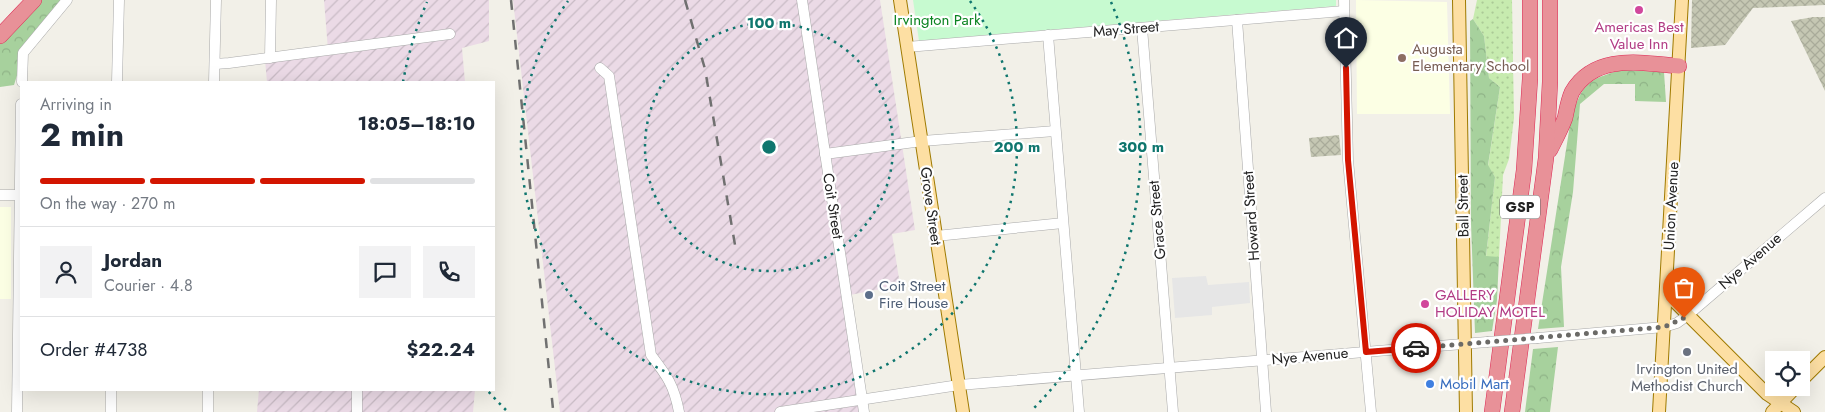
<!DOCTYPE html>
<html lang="en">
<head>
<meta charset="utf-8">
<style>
  :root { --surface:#fff; --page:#f2f2f3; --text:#1f2937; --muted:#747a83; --line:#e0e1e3; --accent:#d31500 }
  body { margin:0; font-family:Jost,sans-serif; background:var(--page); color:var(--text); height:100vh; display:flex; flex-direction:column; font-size:19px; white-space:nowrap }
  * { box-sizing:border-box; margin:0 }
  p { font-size:16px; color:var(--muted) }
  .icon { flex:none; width:28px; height:28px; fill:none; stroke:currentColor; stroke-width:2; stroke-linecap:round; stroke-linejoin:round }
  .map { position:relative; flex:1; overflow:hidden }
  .drawer { position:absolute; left:20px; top:81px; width:475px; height:310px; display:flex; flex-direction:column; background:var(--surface); border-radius:0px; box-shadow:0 5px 20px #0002 }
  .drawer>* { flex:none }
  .controls { position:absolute; left:1765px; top:351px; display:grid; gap:10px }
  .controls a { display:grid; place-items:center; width:45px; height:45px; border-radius:0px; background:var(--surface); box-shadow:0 5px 20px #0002; font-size:25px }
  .pin { position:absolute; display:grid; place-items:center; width:42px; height:42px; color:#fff; margin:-51px -21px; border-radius:50% 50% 50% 0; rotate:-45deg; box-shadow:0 0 5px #0007 }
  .pin .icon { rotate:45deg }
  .courier { position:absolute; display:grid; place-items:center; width:50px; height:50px; margin:-25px; border:4px solid #d31500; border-radius:50%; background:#fff; color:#222; box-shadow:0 1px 6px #0007 }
  .head em { font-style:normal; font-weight:700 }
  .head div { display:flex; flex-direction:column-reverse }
  .head { display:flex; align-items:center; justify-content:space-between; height:85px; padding:0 20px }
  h1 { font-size:32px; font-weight:700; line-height:38px }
  .bar { display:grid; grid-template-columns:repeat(4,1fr); gap:8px 5px; align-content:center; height:60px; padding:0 20px }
  .bar i { height:6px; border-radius:4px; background:var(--line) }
  .bar .on { background:var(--accent) }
  .bar p { grid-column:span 4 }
  .line { display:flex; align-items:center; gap:12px; padding:0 20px; border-top:1px solid var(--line) }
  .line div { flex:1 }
  .round { display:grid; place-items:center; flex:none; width:52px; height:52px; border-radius:0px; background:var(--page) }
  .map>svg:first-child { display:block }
  .industrial { fill:url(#industrial-furrows) }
  .education { fill:#fcffe4 }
  .construction { fill:url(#construction-cross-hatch) }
  .grass { fill:url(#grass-dots) }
  .forest { fill:url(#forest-crowns) }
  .park { fill:#c7fad0 }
  .parking { fill:#e6e6e6 }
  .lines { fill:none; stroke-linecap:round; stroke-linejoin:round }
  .minor-casing { stroke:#a9a9a9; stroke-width:11 }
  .major-casing { stroke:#9f7a00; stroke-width:14 }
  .highway-casing { stroke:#dd2854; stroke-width:16 }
  .minor { stroke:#fff; stroke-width:10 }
  .major { stroke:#fddfa3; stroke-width:12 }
  .highway { stroke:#e89198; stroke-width:15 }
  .rail { stroke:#707070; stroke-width:2.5; stroke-dasharray:10 10; stroke-linecap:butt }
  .minor-bridge-casing { stroke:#a9a9a9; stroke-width:11; stroke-linecap:butt }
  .minor-bridge { stroke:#fff; stroke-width:10 }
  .done { stroke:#6b6a67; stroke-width:5; stroke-dasharray:0 9 }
  .route { stroke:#d31500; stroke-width:6 }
  .ring { fill:none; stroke:#0f766e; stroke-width:2.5; stroke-dasharray:2.5 5 }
  .hotel-dot { fill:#d1479c; stroke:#fff; stroke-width:2 }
  .education-dot { fill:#8d6e63; stroke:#fff; stroke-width:2 }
  .service-dot { fill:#5c6f8a; stroke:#fff; stroke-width:2 }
  .worship-dot { fill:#6b7280; stroke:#fff; stroke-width:2 }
  .shop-dot { fill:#3f7fe0; stroke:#fff; stroke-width:2 }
  .labels { text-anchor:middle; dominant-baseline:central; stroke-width:4.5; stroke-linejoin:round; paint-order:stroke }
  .shield { fill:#fff; stroke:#646464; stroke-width:1 }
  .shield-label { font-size:14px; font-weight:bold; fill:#222 }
  .park-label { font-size:15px; fill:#0b8421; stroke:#fff }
  .hotel-label { font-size:15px; fill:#b23c85; stroke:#fff }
  .street-label { font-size:15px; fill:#222; stroke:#fff }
  .education-label { font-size:15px; fill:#785e54; stroke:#fff; text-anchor:start }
  .service-label { font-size:15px; fill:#4e5e75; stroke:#fff; text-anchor:start }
  .worship-label { font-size:15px; fill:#5b616d; stroke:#fff }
  .shop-label { font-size:15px; fill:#366cbe; stroke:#fff; text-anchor:start }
  .centre { fill:#0f766e; stroke:#fff; stroke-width:2.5 }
  .ring-label { font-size:15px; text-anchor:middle; font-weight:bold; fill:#0f766e; stroke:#fff; stroke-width:4.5; stroke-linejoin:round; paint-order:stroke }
</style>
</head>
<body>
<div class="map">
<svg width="1825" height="412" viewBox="0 0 1825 412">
  <defs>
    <pattern id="industrial-furrows" width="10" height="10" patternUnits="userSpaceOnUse" patternTransform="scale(1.25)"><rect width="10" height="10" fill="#ebdae6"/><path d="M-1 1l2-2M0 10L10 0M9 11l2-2" fill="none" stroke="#c9bbc5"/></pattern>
    <pattern id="construction-cross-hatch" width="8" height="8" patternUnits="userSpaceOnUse" patternTransform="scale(1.25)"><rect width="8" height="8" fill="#c5c7b3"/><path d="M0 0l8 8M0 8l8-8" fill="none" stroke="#a9ab9a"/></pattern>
    <pattern id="grass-dots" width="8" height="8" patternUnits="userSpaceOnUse" patternTransform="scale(1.25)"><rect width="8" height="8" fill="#c7ebaf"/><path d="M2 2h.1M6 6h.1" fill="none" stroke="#abc996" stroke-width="1.8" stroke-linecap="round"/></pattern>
    <pattern id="forest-crowns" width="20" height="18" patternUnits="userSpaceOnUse" patternTransform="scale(1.25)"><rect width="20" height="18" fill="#a7d19d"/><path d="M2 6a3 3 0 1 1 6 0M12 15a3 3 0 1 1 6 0" fill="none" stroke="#8fb387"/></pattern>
  </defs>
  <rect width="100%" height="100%" fill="#f2f0e8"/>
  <!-- industrial -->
  <g class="industrial">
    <path d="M324,0h165v41l-27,7 3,34h-198l-2,-22 63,-10z"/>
    <path d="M513,0h367l35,230 -23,4 8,51 -55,11 18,116h-303z"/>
    <path d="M259,390h216l-2,22h-216z"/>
  </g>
  <!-- education -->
  <g class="education">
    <path d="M1356,0l91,2 3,112h-93z"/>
    <rect x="0" y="207" width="11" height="92"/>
  </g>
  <!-- construction -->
  <g class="construction">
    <path d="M1692,0h133v5l-72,3 -28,37 -34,3z"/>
    <path d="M1813,17h12v74l-34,-70z"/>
    <path d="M1339,135l2,20 -30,2 -2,-19z"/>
  </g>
  <!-- grass -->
  <path class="grass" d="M1477,0h35l2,118 -5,41 -6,16 -4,82h-13l9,-80 -7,-11 12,-79 -11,-9 -5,-42 -11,-17z"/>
  <!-- forest -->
  <g class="forest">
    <path d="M40,0h27l-43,53 -10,32 -14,2v-46z"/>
    <path d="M1473,19l11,17 5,42 11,9 -12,78 7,12 -9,79 13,1 -2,43 -5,31 -17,2 -4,-110 -1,-202z"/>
    <path d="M1621,70l43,2 2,30 -31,-1v-17h-31l-24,20 -7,88 -12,75 3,60 -26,2 33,-211c12,-35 16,-38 50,-48z"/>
    <path d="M1558,347l-8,65h-25l8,-63z"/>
  </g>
  <!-- park -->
  <path class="park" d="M913,0h423v6l-417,35z"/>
  <!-- parking -->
  <path class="parking" d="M1206,276l2,9 41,-3 1,21 -38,4v8l-37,3 -3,-40z"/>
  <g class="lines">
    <defs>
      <g id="minor">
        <path d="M802,0l62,412"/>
        <path d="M1344,0l4,160 23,252"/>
        <path d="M1237,20l29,392"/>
        <path d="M1142,28l31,384"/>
        <path d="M1048,35l31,377"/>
        <path d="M907,47l437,-36"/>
        <path d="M270,58l1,-58"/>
        <path d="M215,64l14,-1 221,-29"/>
        <path d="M600,68l9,8 42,279c16,21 23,30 28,57"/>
        <path d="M22,82l1,-29 44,-53"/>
        <path d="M117,82l2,-82"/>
        <path d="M214,82l2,-82"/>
        <path d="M825,154l97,-13 133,-10"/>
        <path d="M0,195h21"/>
        <path d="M936,236l127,-13"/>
        <path d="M1538,338l126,-11 13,-4 11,-8 137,-117"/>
        <path d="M17,412l4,-308"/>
        <path d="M111,412v-22"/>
        <path d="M208,412v-22"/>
        <path d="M357,412v-22"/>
        <path d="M780,412l179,-27 528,-43"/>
      </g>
      <g id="major">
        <path d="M900,0l63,412"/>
        <path d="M1459,0l7,412"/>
        <path d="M1666,293l101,101 27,18"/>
        <path d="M1801,381l24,-24"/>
        <path d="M1659,412l23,-412"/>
        <path d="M1772,412l23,-24"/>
      </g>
      <g id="highway">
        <path d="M0,36l34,-36"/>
        <path d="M1550,150c5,-10 11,-21 15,-32 2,-9 3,-17 7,-26 23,-39 69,-29 107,-26"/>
        <path d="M1492,412l32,-242 6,-91v-79"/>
        <path d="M1512,412l34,-254 4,-76v-82"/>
      </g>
    </defs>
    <!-- minor casing -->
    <use href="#minor" class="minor-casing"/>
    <!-- major casing -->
    <use href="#major" class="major-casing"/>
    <!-- highway casing -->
    <use href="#highway" class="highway-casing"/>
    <!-- minor -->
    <use href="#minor" class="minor"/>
    <!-- major -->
    <use href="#major" class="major"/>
    <!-- highway -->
    <use href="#highway" class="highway"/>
    <!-- rail -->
    <g class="rail">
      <path d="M511,0l42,409"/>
      <path d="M685,0l20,69 30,176"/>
    </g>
    <defs>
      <path id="minor-bridge" d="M1487,342l51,-4"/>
    </defs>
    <!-- minor-bridge casing -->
    <use href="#minor-bridge" class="minor-bridge-casing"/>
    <!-- minor-bridge -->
    <use href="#minor-bridge" class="minor-bridge"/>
  </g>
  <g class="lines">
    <!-- done -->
    <path class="done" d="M1416,348l248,-21 20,-9"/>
    <!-- route -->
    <path class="route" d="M1346,68l2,92 18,192 50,-4"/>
  </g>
  <!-- distance rings -->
  <g class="ring">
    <circle cx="769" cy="147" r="124"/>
    <path d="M970 1A248 248 0 1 1 568 1"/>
    <path d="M506 410A372 372 0 0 1 488 391M403 82A372 372 0 0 1 427 2M1111 2A372 372 0 0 1 1032 410"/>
  </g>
  <!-- markers -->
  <g class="hotel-dot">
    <circle cx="1639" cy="10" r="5"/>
    <circle cx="1425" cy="304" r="5"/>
  </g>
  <circle class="education-dot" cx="1402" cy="58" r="5"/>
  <circle class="service-dot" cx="869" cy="295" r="5"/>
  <circle class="worship-dot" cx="1687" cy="352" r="5"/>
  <circle class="shop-dot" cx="1430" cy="384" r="5"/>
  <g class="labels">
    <!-- shield labels -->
    <rect class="shield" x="1500" y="195.5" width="40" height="23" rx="4"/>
    <g class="shield-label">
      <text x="1520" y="207">GSP</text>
    </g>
    <!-- park labels -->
    <g class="park-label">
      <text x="937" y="20">Irvington Park</text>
    </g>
    <!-- hotel labels -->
    <g class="hotel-label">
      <text x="1639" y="27">Americas Best<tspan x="1639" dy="17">Value Inn</tspan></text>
      <text x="1435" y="295" text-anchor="start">GALLERY<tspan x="1435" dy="17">HOLIDAY MOTEL</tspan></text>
    </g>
    <!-- street labels -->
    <g class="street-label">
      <text transform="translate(1126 29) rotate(-5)">May Street</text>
      <text transform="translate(833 206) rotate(81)">Coit Street</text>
      <text transform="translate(931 206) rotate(82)">Grove Street</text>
      <text transform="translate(1463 206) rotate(-91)">Ball Street</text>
      <text transform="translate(1671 206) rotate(-87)">Union Avenue</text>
      <text transform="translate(1251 216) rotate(-94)">Howard Street</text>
      <text transform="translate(1157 220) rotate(-95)">Grace Street</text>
      <text transform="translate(1750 261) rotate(-41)">Nye Avenue</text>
      <text transform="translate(1310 356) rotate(-5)">Nye Avenue</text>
    </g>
    <!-- education labels -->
    <g class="education-label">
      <text x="1412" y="49">Augusta<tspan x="1412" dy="17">Elementary School</tspan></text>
    </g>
    <!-- service labels -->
    <g class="service-label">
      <text x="879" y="286">Coit Street<tspan x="879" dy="17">Fire House</tspan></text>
    </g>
    <!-- worship labels -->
    <g class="worship-label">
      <text x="1687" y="369">Irvington United<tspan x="1687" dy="17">Methodist Church</tspan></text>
    </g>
    <!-- shop labels -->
    <g class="shop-label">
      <text x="1440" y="384">Mobil Mart</text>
    </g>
  </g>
  <circle cx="769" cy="147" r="8" class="centre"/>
  <g class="ring-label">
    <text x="769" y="28">100 m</text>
    <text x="1017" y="152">200 m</text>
    <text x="1141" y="152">300 m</text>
  </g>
</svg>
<div class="controls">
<a><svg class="icon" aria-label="locate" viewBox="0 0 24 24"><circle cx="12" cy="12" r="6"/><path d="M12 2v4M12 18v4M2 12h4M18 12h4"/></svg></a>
</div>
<div class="pin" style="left:1684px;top:318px;background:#ea580c"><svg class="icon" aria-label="bag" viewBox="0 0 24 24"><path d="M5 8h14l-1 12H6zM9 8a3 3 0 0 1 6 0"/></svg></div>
<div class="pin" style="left:1346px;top:68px;background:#1f2937"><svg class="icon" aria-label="home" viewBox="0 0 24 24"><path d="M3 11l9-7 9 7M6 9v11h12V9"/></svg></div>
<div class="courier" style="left:1416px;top:348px"><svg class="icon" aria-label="car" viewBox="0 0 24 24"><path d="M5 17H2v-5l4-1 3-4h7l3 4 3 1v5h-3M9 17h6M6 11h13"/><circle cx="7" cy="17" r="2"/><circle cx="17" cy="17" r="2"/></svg></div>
<section class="drawer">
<div class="head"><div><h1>2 min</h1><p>Arriving in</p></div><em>18:05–18:10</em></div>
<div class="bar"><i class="on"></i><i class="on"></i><i class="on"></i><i></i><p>On the way · 270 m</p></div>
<div class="line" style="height:90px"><a class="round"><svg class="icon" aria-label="person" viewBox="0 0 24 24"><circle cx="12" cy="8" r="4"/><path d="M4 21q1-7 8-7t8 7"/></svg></a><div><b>Jordan</b><p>Courier · 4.8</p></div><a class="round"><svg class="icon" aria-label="chat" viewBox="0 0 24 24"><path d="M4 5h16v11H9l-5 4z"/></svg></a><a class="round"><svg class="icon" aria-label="phone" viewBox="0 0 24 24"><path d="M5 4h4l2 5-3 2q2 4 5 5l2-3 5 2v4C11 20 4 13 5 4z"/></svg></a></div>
<div class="line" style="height:65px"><div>Order #4738</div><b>$22.24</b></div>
</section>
</div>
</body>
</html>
